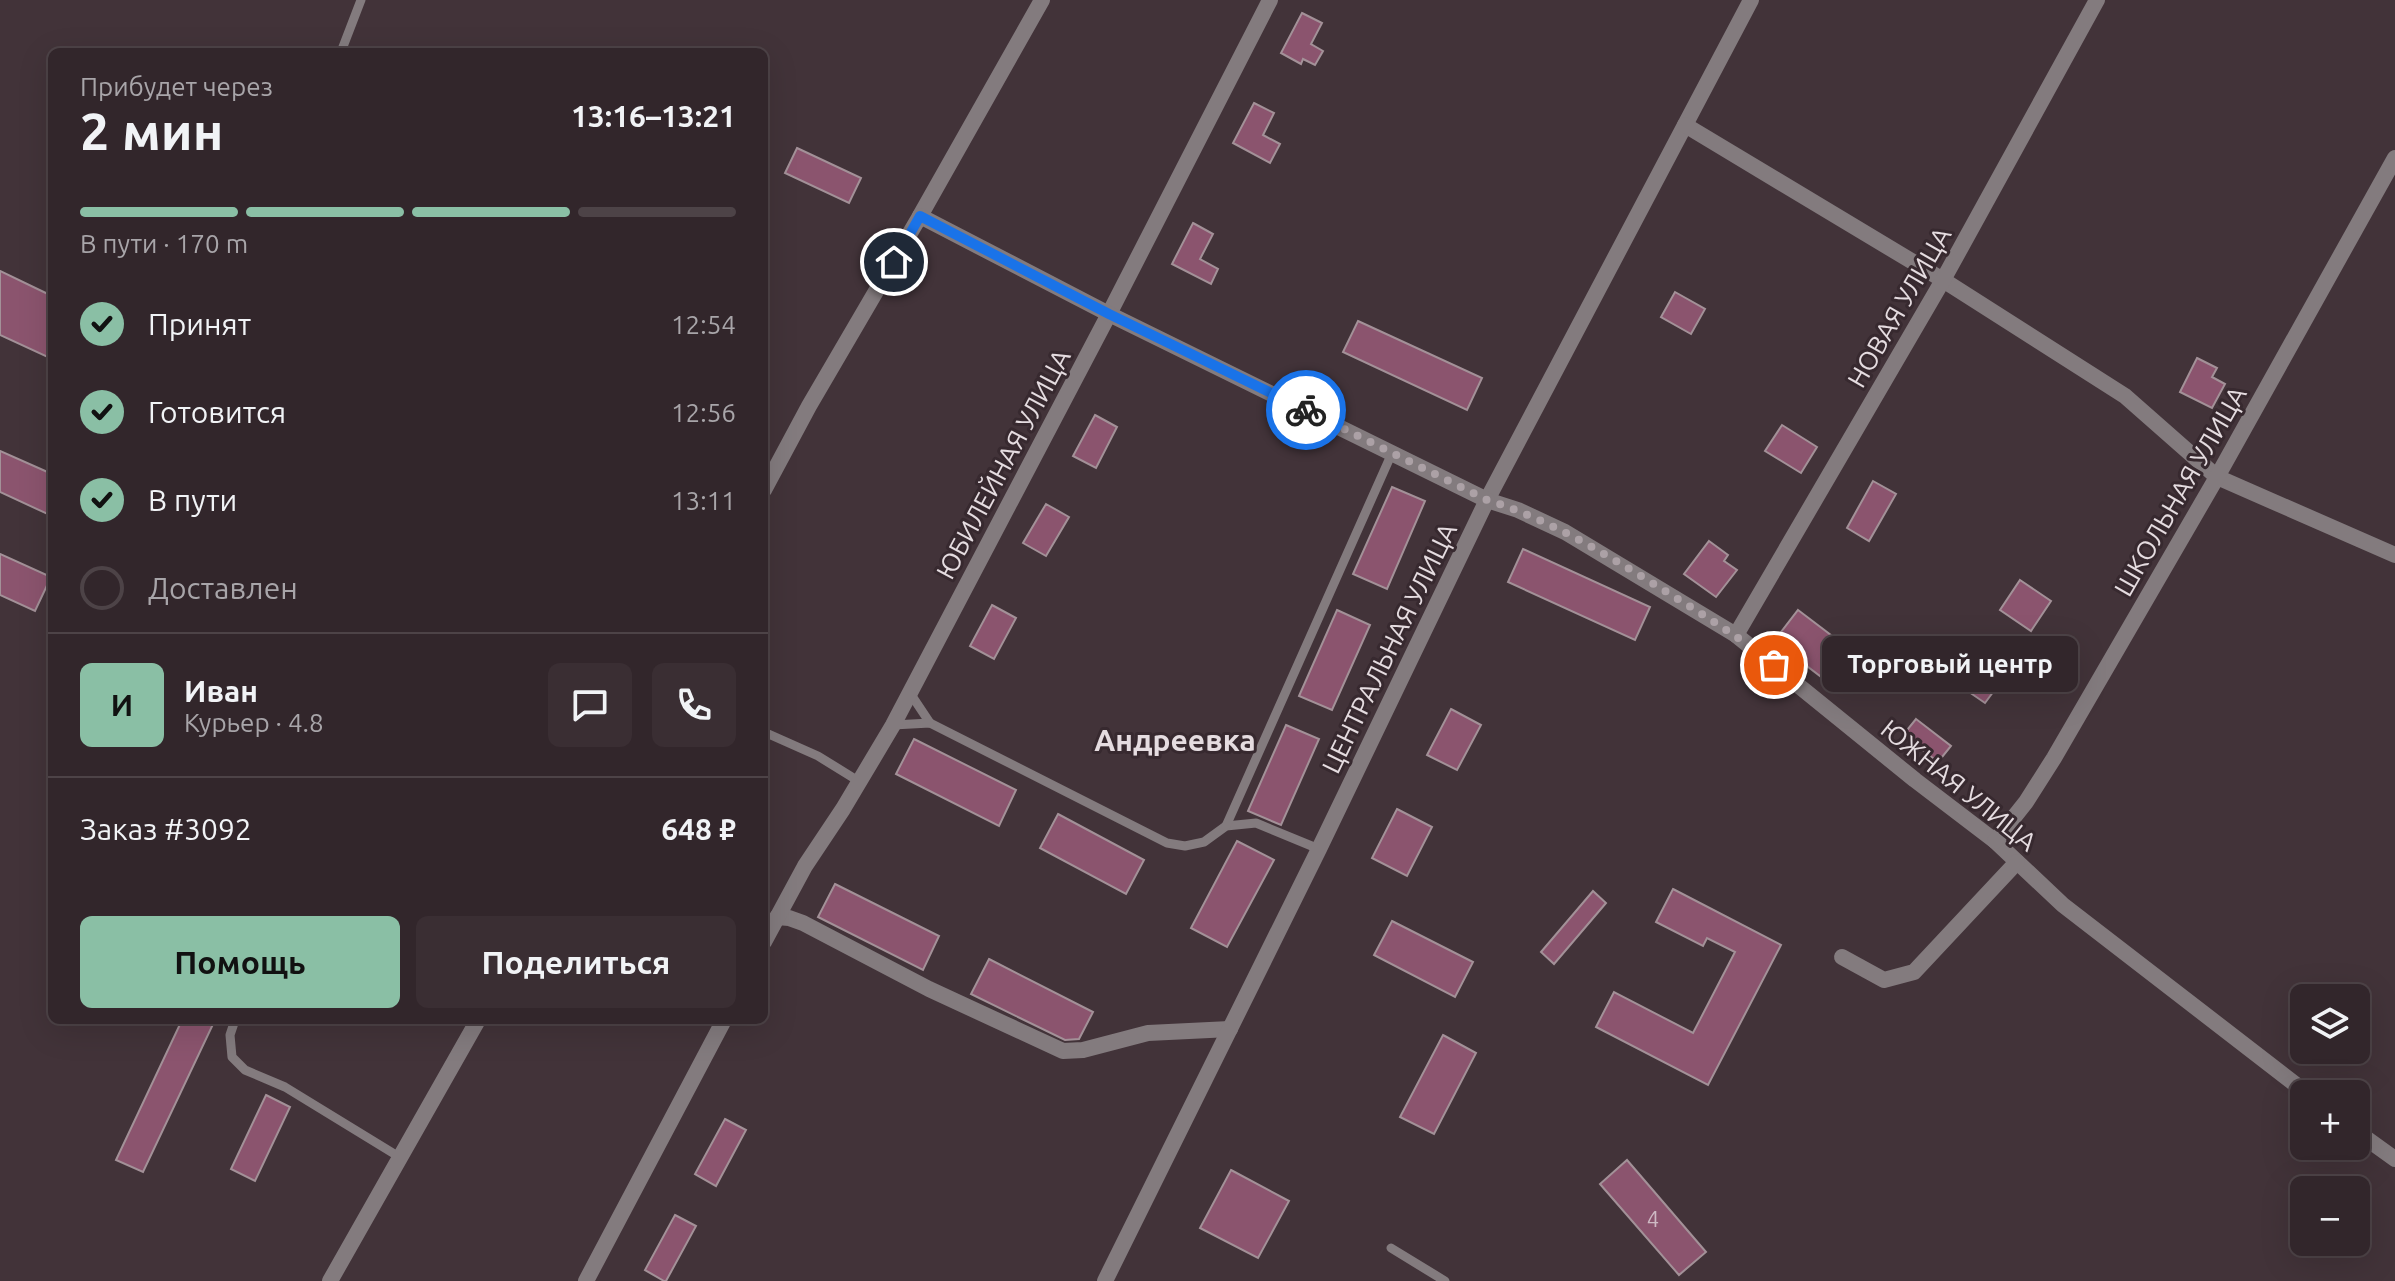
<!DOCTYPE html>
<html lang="ru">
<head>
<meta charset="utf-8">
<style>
  :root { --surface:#32262b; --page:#3a2e33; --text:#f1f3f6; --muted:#a8a5a9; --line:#4d4347; --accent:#8abfa5 }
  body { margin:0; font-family:Ubuntu,sans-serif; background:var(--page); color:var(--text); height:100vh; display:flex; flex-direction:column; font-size:30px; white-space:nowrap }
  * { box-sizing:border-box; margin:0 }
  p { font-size:26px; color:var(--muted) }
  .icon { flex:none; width:44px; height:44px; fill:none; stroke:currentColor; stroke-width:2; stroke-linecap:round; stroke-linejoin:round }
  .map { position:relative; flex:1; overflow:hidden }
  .sheet { position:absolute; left:48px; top:48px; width:720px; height:976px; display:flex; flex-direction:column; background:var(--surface); border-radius:12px; box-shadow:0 8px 32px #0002,0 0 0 2px var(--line) }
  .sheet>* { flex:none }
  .controls { position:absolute; left:2290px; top:984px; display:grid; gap:16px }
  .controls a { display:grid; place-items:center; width:80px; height:80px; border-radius:12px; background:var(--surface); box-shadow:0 8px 32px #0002,0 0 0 2px var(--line); font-size:40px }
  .pin { position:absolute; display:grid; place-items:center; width:68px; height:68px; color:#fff; margin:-34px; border:4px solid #fff; border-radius:50%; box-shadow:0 2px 8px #0007 }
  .courier { position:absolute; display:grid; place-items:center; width:80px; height:80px; margin:-40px; border:6px solid #1a73e8; border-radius:50%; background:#fff; color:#222; box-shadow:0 2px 10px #0007 }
  .bubble { position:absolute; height:56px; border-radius:12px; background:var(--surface); box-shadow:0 8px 32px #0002,0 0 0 2px var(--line); font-size:26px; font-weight:700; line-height:56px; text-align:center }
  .headline em { font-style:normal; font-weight:700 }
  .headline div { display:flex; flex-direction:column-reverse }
  .headline { display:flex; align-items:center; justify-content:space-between; height:136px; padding:0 32px }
  h1 { font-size:52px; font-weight:700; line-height:60px }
  .bar { display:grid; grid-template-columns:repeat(4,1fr); gap:12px 8px; align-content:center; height:96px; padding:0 32px }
  .bar i { height:10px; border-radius:6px; background:var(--line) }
  .bar .active { background:var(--accent) }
  .bar p { grid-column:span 4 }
  .line { display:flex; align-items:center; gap:20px; padding:0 32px; border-top:2px solid var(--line) }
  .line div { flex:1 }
  .round { display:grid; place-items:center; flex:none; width:84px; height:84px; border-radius:12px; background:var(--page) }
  ol { padding:0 32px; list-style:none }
  li { display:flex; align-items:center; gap:24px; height:88px }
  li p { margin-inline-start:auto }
  li .icon { padding:8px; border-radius:50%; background:var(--accent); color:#111; stroke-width:4 }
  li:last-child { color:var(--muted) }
  li i { width:44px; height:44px; border:4px solid var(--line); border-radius:50% }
  .cta { display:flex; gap:16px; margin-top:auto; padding:16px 32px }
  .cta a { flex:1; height:92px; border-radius:12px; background:var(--accent); color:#111; font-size:32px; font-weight:700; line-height:92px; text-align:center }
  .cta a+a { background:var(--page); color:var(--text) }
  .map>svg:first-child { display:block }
  .building { fill:#8b546e; stroke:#a39198; stroke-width:2 }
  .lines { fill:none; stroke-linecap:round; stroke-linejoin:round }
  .service { stroke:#837b7e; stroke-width:9 }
  .minor { stroke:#837b7e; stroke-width:16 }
  .tertiary { stroke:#837b7e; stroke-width:16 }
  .done { stroke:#aca1a6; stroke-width:8; stroke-dasharray:0 14.4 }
  .route { stroke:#1a73e8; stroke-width:10 }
  .labels { text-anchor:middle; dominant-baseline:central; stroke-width:6; stroke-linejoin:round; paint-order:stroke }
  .number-label { font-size:22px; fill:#cebac4 }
  .street-label { font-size:26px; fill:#e5dce0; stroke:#37292f }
  .quarter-label { font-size:30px; font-weight:bold; fill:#e5dce0; stroke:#37292f }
</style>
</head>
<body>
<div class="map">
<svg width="2395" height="1281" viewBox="0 0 2395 1281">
  <rect width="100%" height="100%" fill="#423339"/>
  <!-- building -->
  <g class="building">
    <path d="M1302,13l20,10 -11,21 12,7 -8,14 -12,-6 -2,5 -20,-11z"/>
    <path d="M1254,103l20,10 -11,22 17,9 -10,19 -37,-20z"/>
    <path d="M797,148l64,30 -12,25 -64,-30z"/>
    <path d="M1193,223l20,11 -13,25 18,10 -7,15 -39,-20z"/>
    <path d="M0,271l52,25v63l-52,-24z"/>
    <path d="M1675,292l30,17 -14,25 -30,-17z"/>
    <path d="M1358,321l124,57 -15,32 -124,-58z"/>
    <path d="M2197,358l20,10 -5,9 13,7 -13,24 -32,-16z"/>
    <path d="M1095,415l22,12 -21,41 -23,-12z"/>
    <path d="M1782,425l35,22 -16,26 -36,-22z"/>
    <path d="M0,451l52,23v42l-52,-24z"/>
    <path d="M1873,481l23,13 -27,47 -22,-13z"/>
    <path d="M1392,487l33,14 -38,88 -34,-15z"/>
    <path d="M1046,504l23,13 -23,39 -23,-13z"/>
    <path d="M1709,541l19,14 -4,6 13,9 -21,27 -32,-23z"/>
    <path d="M1523,549l127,58 -15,33 -127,-58z"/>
    <path d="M0,554l51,23 -16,34 -35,-16z"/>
    <path d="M2020,580l31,21 -20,30 -31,-21z"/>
    <path d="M992,605l24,13 -22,41 -24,-13z"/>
    <path d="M1337,610l33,15 -38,85 -33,-14z"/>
    <path d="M1798,610l46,35 -24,31 -46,-35z"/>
    <path d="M1976,655l29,21 -20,27 -29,-20z"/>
    <path d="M1451,709l30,16 -24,45 -30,-15z"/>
    <path d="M1916,719l35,27 -13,16 -35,-27z"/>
    <path d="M1286,725l33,14 -38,86 -33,-14z"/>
    <path d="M914,739l102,51 -17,36 -103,-52z"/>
    <path d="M1397,809l35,18 -25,49 -35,-18z"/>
    <path d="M1058,814l86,46 -18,34 -86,-46z"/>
    <path d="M1237,841l37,19 -47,87 -36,-19z"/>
    <path d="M835,884l104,52 -16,34 -105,-53z"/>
    <path d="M1673,889l108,56 -73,140 -112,-58 18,-35 79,41 42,-81 -28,-14 -4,8 -47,-24z"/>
    <path d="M1593,891l13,12 -52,61 -13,-12z"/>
    <path d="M1392,921l81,41 -18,35 -81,-42z"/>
    <path d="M989,959l104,53 -14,27 -14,1 -94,-46z"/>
    <path d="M182,1020h33l-72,152 -27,-12z"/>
    <path d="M1443,1035l33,18 -42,81 -34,-17z"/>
    <path d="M266,1095l24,12 -35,74 -24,-12z"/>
    <path d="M725,1119l21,11 -30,56 -21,-12z"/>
    <path d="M1627,1160l79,92 -27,23 -79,-91z"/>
    <path d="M1231,1170l58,31 -31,57 -58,-30z"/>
    <path d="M675,1215l21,11 -30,55h-2l-19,-11z"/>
  </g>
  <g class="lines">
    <!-- service -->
    <g class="service">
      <path d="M341,52l20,-52"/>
      <path d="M910,693l20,30"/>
      <path d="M893,725l37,-2 237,120 18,3 19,-4 22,-16 30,-3 63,26"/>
      <path d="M764,732l54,24 42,26"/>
      <path d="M1226,826l166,-373"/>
      <path d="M235,1020l-5,15 2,22 13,13 40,17 116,71"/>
      <path d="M1391,1248l54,33"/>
    </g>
    <!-- minor -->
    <g class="minor">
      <path d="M1751,0l-264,500 31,10 47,22 171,103 179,145 80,61 68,64 245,189"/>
      <path d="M1685,125l258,155 182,116 92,81 178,78"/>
      <path d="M920,216l122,-216"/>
      <path d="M1736,635l207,-355 154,-280"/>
      <path d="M1995,841l31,-39 28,-44 163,-281 178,-319"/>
      <path d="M777,917l12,1 14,5 126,66 134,62 20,-1 65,-17 82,-4"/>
      <path d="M764,942l41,-76 38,-57 50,-84 216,-411 161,-314"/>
      <path d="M1842,957l42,23 30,-8 103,-110"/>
      <path d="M2356,1131l39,28"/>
      <path d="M586,1281l138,-261"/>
    </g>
    <!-- tertiary -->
    <g class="tertiary">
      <path d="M764,490l45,-84 111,-190 189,98 378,186 -168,349 -214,432"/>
      <path d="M330,1281l148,-261"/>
    </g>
  </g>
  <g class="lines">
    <!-- done -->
    <path class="done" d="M1306,410l181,90c61,19 115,52 170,86 40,25 80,49 117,79"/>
    <!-- route -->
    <path class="route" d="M894,262l26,-46 189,98 197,96"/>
  </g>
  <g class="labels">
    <!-- number labels -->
    <g class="number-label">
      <text x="1653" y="1218">4</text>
    </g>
    <!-- street labels -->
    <g class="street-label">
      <text transform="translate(1899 307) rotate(-60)">НОВАЯ УЛИЦА</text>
      <text transform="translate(1003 464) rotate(-62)">ЮБИЛЕЙНАЯ УЛИЦА</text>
      <text transform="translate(2180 491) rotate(-60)">ШКОЛЬНАЯ УЛИЦА</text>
      <text transform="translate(1389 648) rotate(-64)">ЦЕНТРАЛЬНАЯ УЛИЦА</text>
      <text transform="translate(1959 785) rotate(39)">ЮЖНАЯ УЛИЦА</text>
    </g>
    <!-- quarter labels -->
    <g class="quarter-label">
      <text x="1175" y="740">Андреевка</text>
    </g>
  </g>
</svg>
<div class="controls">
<a><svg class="icon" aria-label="layers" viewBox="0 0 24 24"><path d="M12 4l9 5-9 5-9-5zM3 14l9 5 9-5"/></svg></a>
<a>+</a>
<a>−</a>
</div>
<div class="pin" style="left:1774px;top:665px;background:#ea580c"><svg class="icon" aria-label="bag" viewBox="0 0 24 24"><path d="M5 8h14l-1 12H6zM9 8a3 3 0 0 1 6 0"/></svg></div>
<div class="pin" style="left:894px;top:262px;background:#1f2937"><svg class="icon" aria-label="home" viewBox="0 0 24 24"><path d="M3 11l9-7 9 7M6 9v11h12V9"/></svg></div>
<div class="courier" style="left:1306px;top:410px"><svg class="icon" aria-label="bike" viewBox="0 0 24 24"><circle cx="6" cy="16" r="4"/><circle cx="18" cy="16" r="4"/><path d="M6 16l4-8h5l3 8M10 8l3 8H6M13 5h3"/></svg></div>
<div class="bubble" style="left:1822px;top:636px;width:256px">Торговый центр</div>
<section class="sheet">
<div class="headline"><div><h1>2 мин</h1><p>Прибудет через</p></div><em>13:16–13:21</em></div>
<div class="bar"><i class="active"></i><i class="active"></i><i class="active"></i><i></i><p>В пути · 170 m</p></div>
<ol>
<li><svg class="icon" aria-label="check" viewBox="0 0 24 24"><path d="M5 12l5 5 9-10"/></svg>Принят<p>12:54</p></li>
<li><svg class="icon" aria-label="check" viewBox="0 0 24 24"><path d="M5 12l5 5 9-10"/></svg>Готовится<p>12:56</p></li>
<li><svg class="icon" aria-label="check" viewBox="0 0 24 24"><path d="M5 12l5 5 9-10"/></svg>В пути<p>13:11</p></li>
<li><i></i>Доставлен</li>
</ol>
<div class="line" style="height:144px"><b class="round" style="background:var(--accent);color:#111">И</b><div><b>Иван</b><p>Курьер · 4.8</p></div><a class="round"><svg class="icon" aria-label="chat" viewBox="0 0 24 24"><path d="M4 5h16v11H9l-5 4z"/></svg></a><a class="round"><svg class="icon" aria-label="phone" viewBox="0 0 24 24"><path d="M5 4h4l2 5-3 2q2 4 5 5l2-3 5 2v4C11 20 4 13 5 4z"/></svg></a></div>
<div class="line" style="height:104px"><div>Заказ #3092</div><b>648 ₽</b></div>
<div class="cta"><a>Помощь</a><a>Поделиться</a></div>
</section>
</div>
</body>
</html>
